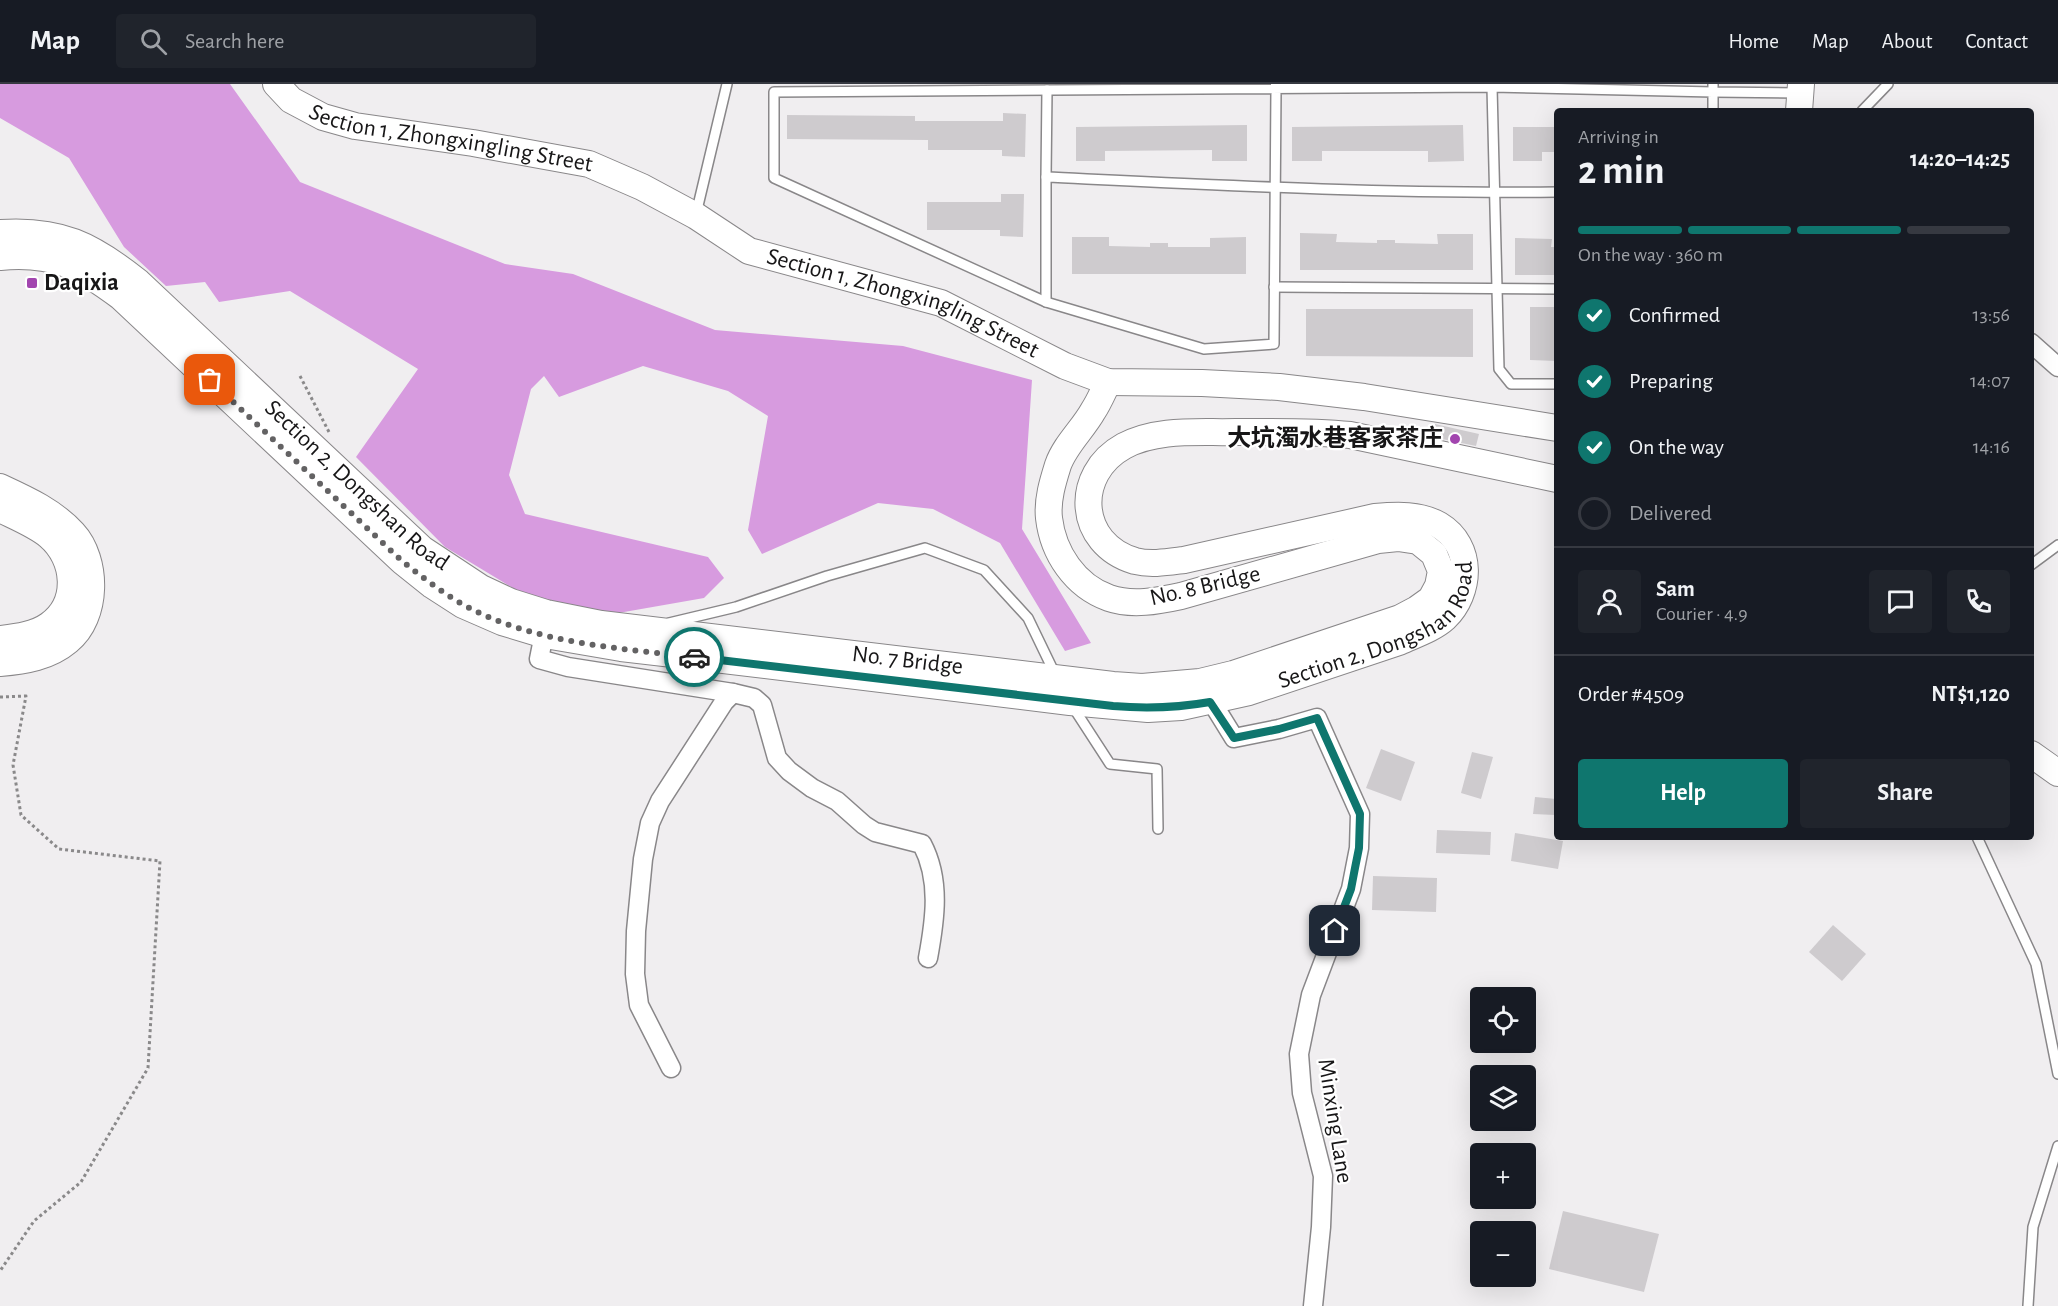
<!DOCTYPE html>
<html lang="en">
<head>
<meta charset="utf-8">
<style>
  :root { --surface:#171b24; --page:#20242c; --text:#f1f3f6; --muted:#9ea1a6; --line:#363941; --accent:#0f766e }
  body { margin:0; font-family:"Alegreya Sans","Noto Sans TC",sans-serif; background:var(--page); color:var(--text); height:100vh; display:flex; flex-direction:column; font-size:22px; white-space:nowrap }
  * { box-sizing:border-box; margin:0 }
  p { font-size:20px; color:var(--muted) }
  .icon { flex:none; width:33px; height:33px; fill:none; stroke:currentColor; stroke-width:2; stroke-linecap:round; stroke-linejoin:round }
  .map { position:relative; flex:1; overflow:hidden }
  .sheet { position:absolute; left:1554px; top:24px; width:480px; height:732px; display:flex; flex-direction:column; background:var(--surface); border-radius:6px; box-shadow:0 6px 24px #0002 }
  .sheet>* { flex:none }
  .fabs { position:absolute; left:1470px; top:903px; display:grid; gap:12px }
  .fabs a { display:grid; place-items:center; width:66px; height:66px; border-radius:6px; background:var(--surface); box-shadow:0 6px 24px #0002; font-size:30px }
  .pin { position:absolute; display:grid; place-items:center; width:51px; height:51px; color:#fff; margin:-26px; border-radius:12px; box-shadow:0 3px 9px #0006 }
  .courier { position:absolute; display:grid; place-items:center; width:60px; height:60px; margin:-30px; border:4px solid #0f766e; border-radius:50%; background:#fff; color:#222; box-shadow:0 2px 8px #0007 }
  .overview em { font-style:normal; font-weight:700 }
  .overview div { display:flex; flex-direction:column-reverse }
  .overview { display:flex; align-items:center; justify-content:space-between; height:102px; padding:0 24px }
  h1 { font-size:39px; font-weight:700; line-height:45px }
  .bar { display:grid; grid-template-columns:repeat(4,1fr); gap:9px 6px; align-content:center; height:72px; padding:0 24px }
  .bar i { height:8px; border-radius:4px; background:var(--line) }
  .bar .active { background:var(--accent) }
  .bar p { grid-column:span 4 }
  .line { display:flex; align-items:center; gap:15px; padding:0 24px; border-top:2px solid var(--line) }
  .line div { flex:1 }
  .round { display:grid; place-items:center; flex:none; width:63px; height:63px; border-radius:6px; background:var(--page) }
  ol { padding:0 24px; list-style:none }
  li { display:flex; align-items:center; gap:18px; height:66px }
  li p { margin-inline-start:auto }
  li .icon { padding:6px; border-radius:50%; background:var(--accent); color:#fff; stroke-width:4 }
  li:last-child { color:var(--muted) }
  li i { width:33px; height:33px; border:3px solid var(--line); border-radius:50% }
  .primary-button { display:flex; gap:12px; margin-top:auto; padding:12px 24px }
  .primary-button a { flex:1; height:69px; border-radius:6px; background:var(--accent); color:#fff; font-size:24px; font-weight:700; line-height:69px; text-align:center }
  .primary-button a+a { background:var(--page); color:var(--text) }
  header { display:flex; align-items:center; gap:36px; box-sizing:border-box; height:84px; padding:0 30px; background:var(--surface); border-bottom:2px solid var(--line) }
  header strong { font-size:28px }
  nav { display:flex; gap:33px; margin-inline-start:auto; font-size:21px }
  .search { width:420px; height:54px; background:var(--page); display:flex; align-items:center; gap:15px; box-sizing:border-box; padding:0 21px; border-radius:6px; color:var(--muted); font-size:22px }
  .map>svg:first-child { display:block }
  .forest { fill:#d79bdf }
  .building { fill:#cecbce }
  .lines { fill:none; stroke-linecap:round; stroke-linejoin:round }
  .lane-casing { stroke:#898789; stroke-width:12 }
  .street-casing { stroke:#898789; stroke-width:21 }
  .secondary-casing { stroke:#898789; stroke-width:28 }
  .path { stroke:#8a898a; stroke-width:3; stroke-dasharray:3 3; stroke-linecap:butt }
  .lane { stroke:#fff; stroke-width:9 }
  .street { stroke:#fff; stroke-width:18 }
  .secondary { stroke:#fff; stroke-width:26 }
  .done { stroke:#636263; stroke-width:6; stroke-dasharray:0 10.8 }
  .route { stroke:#0f766e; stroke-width:8 }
  .poi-dot { fill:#a245af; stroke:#fff; stroke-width:2 }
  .labels { text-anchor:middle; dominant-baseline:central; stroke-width:4.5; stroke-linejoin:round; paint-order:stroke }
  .street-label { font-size:24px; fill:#171617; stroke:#fff }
  .poi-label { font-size:24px; font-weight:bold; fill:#171617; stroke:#fff; text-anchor:start }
</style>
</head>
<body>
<header>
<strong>Map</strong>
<div class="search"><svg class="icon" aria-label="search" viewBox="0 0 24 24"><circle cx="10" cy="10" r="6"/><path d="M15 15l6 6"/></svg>Search here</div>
<nav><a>Home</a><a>Map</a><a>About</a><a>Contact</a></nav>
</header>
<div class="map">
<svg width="2058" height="1222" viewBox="0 0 2058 1222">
  <rect width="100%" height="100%" fill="#f0eef0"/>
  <!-- forest -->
  <path class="forest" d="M0,0h230l70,98 205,82 68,10 142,56 188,16 129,34 -10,149 69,114 -26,8 -65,-108 -67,-34 -55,-6 -116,51 -14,-24 20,-114 -40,-25 -85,-25 -84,31 -15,-21 -13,13 -22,86 16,39 183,43 16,21 -20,20 -97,17 -81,-19 -81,-49 -89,-90 62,-88 -128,-78 -71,11 -14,-20 -39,4 -42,-39 -55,-89 -69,-40z"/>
  <!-- building -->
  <g class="building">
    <path d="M1003,29l23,1 -1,43 -23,-1v-6h-74v-10l-141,-1v-24l128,1v5h88z"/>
    <path d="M1247,41v36h-35v-11l-107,1v10h-29v-34z"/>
    <path d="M1463,41l1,36 -36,1v-11h-106v10h-30v-34z"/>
    <path d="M1513,43h44v25h-15v9h-29z"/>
    <path d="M1001,110h23l-1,43 -23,-1v-6h-73v-28h74z"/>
    <path d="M1300,149l37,1 -1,8 41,1v-3h18v3l43,1 -1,-10h36v36h-173z"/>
    <path d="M1072,153h37v9l41,1v-4h18v4h42v-9l36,-1v37h-174z"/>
    <path d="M1515,154l37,1 -1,8h6v28h-42z"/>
    <path d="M1530,223h27v54l-27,-1z"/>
    <path d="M1306,225h167v48l-167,-1z"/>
    <path d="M1435,340l44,10 -3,12 -44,-9z"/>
    <path d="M1381,665l34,13 -14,39 -35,-13z"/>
    <path d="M1472,668l21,5 -12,42 -20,-6z"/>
    <path d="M1535,713l21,2 -1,16 -22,-1z"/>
    <path d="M1437,746l54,2 -1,23 -54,-2z"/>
    <path d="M1515,749l48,8 -5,28 -47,-8z"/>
    <path d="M1373,792l64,2 -1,34 -64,-2z"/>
    <path d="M1833,841l33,29 -24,27 -33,-29z"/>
    <path d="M1563,1127l96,23 -15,58 -95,-23z"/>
  </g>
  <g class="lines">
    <defs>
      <g id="lane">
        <path d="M1276,0v5l-2,255 -70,5 -158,-47 -272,-124v-86l718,-5 221,5v19"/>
        <path d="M1713,0v8l85,1"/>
        <path d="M1492,3l7,282 12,15h46"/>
        <path d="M1862,27l26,-27"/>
        <path d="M1046,93l1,-87"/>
        <path d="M696,130l31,-130"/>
        <path d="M1274,203l283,2"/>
        <path d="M1046,218v-125c170,8 341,17 511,15"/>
        <path d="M2031,481l27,-20"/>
        <path d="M669,539l67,-16 91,-31 98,-28 59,22 44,48 27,56"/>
        <path d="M1073,623l37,57 47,5 1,60"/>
        <path d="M1977,753l59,127 22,110"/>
        <path d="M2028,1222l5,-79 25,-81"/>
      </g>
      <g id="street">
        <path d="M2031,259l27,24"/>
        <path d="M546,540l-7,35 29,8 165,26 -9,9 -64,99 -10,22 -7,36 -7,72 -1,43 4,31 32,63"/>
        <path d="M1205,607l29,47 45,-9 38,-11 43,96 -1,34 -8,41 -40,106 -12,59 3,39 21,83 -2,51 -8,79"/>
        <path d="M733,609l21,5 8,7 15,53 12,13 23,17 25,13 27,24 11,7 47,12c19,36 13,76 6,114"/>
      </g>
      <g id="secondary">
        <path id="s1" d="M276,0l15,16 32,17 32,9 118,17 116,21 53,23 54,29 53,35 192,52 124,63 43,16 94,1 77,4 85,10 193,31"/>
        <path d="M1799,27l2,-27"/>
        <path id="s2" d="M0,149c60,-4 92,12 138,49l284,267 59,39 30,14 35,11 55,11 512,61 29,2 58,-5 33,-8 167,-56 17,-9 14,-10 7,-13 3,-15 -7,-17 -16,-13 -20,-3 -20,2 -197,56c-23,5 -49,10 -72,2 -34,-12 -56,-45 -60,-80 -2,-18 4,-37 9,-53 7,-20 25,-36 35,-54 6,-9 10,-19 15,-29"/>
        <path id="s3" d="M0,173c53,-5 80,9 121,40l281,264 30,24 31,20 39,17 43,13 76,13 69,8 380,46 78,7 33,-2 68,-15 150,-50c15,-7 34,-13 46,-24 26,-25 29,-72 -6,-93 -19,-11 -42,-10 -64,-8l-191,43c-16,2 -33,5 -49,1 -58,-17 -62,-87 -11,-115 34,-18 75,-13 112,-14 38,0 76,-1 114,3l207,44"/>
        <path d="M0,403c26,12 53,24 73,46 25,27 25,84 -5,108 -19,16 -43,20 -68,22"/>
        <path d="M0,425c16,8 36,16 49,27 27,23 31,67 0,89 -14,10 -32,12 -49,14"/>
        <path d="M2031,670l27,19"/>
      </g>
    </defs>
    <!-- lane casing -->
    <use href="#lane" class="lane-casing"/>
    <!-- street casing -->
    <use href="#street" class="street-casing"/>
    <!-- secondary casing -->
    <use href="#secondary" class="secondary-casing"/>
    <!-- path -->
    <g class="path">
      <path d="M300,292l29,56"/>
      <path d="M0,613l26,-1 -13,69 8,50 38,34 101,12 -12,207 -67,114 -47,39 -34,50"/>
    </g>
    <!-- lane -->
    <use href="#lane" class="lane"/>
    <!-- street -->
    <use href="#street" class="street"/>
    <!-- secondary -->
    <use href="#secondary" class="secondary"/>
  </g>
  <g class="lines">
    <!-- done -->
    <path class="done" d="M210,296l192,181c19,15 38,30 60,43 69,39 155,44 232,53"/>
    <!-- route -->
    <path class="route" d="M694,573l419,49c35,3 63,2 97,-4l24,36 45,-9 38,-11 43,96 -1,34 -4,20 -4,21 -16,42"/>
  </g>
  <!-- markers -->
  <g class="poi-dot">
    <rect x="26" y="193" width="12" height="12" rx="3"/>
    <circle cx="1455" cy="355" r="6"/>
  </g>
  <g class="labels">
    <!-- street labels -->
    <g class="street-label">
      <text stroke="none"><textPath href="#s1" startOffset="188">Section 1, Zhongxingling Street</textPath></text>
      <text stroke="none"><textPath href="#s1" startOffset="674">Section 1, Zhongxingling Street</textPath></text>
      <text stroke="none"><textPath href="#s2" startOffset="450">Section 2, Dongshan Road</textPath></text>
      <text transform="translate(1205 502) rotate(-13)">No. 8 Bridge</text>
      <text stroke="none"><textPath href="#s3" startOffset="1542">Section 2, Dongshan Road</textPath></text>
      <text stroke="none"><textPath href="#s2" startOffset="1046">No. 7 Bridge</textPath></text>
      <text transform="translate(1335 1037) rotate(81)">Minxing Lane</text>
    </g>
    <!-- poi labels -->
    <g class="poi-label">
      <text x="44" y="199">Daqixia</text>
      <text x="1443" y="355" text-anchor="end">大坑濁水巷客家茶庄</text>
    </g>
  </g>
</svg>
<div class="fabs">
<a><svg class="icon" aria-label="locate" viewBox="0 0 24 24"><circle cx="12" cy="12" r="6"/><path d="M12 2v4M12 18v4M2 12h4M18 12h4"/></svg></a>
<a><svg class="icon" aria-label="layers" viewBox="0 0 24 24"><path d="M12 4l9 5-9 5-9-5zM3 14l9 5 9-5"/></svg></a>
<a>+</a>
<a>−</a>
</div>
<div class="pin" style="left:210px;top:296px;background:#ea580c"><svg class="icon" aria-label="bag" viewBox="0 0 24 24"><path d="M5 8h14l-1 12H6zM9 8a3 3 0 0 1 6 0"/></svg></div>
<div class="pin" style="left:1335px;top:847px;background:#1f2937"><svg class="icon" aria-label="home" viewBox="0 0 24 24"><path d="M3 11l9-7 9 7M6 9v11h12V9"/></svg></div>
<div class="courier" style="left:694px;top:573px"><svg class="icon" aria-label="car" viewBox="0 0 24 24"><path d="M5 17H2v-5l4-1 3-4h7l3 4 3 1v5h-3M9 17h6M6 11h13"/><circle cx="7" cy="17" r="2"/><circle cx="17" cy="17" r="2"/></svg></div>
<section class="sheet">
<div class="overview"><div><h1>2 min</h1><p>Arriving in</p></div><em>14:20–14:25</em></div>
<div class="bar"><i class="active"></i><i class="active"></i><i class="active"></i><i></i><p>On the way · 360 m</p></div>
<ol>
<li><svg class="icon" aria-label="check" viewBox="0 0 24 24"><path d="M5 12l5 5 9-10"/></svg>Confirmed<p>13:56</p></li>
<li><svg class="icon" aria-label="check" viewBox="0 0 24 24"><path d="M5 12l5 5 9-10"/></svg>Preparing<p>14:07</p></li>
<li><svg class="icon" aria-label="check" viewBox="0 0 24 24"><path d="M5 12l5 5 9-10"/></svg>On the way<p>14:16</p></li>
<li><i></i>Delivered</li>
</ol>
<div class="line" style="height:108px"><a class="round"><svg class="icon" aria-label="person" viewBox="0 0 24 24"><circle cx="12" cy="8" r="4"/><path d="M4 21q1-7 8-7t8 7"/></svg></a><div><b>Sam</b><p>Courier · 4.9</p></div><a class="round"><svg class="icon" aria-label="chat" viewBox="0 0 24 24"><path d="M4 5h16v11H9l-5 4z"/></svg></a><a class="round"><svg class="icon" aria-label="phone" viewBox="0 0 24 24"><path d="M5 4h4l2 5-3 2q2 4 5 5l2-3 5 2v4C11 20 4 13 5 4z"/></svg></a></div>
<div class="line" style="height:78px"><div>Order #4509</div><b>NT$1,120</b></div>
<div class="primary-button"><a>Help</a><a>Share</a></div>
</section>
</div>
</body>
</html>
